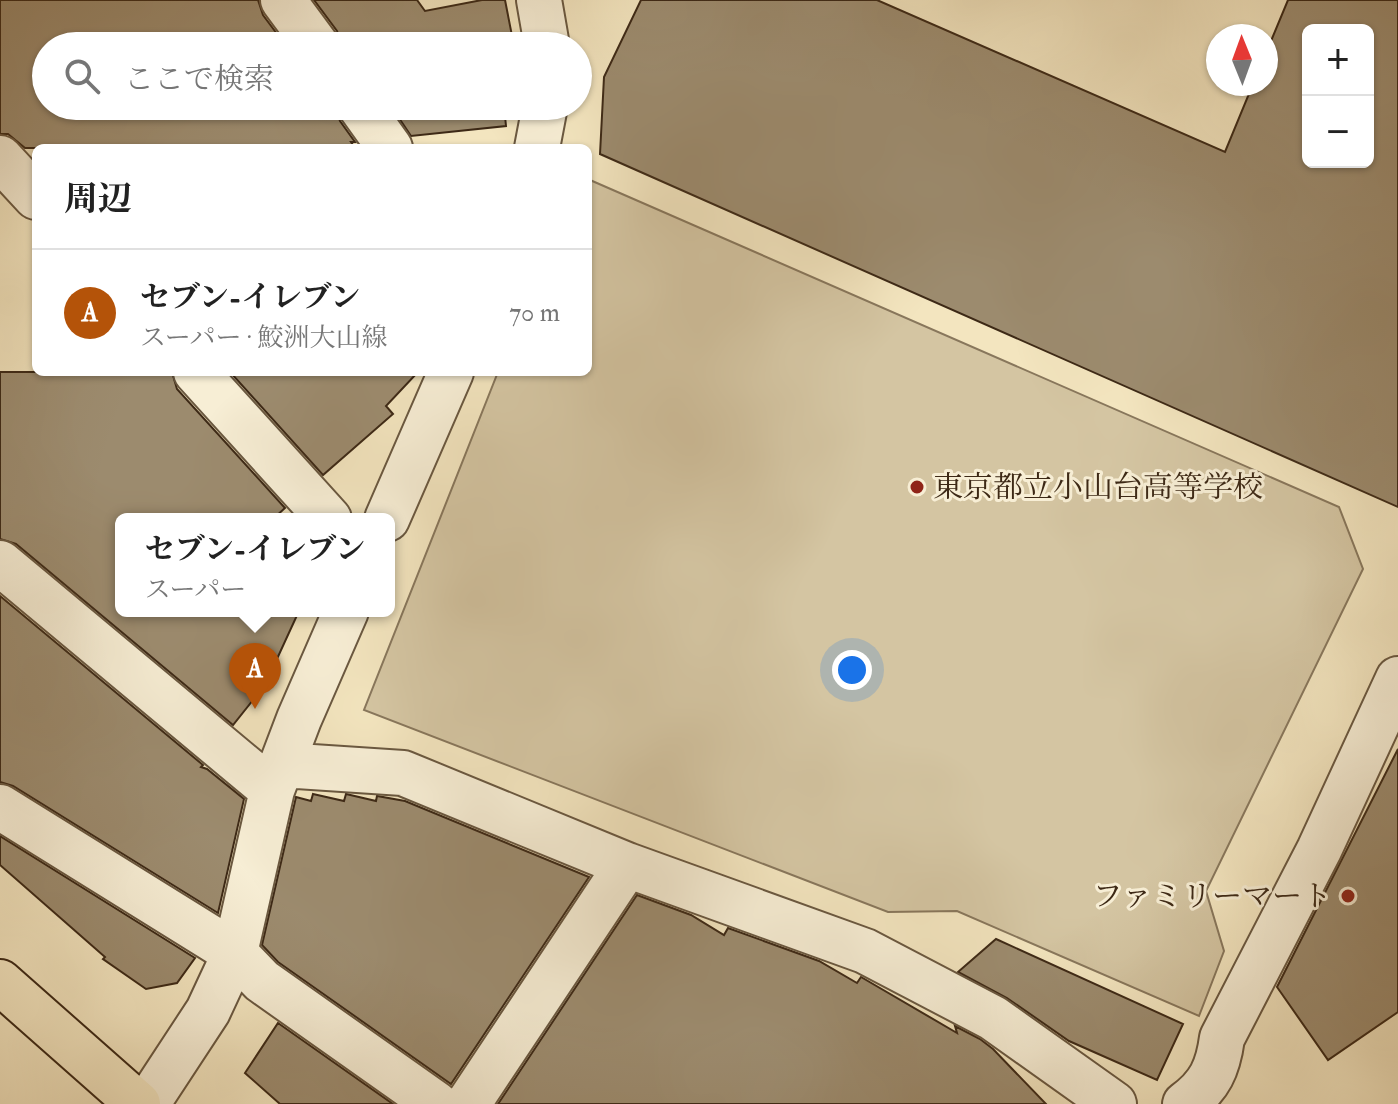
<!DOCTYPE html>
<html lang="ja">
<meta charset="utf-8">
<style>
body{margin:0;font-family:"IM FELL Double Pica","Noto Serif JP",serif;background:#f6f6f6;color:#222}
.controls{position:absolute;right:24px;top:24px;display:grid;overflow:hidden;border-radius:12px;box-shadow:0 2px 6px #0004}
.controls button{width:72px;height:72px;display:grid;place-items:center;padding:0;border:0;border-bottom:2px solid #e0e0e0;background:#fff;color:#222;font:40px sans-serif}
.compass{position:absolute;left:1206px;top:24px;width:72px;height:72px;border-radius:50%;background:#fff;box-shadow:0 2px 6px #0004;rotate:359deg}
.you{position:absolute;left:852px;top:670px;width:28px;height:28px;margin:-20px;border:6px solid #fff;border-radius:50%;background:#1a73e8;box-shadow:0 0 0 12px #1a73e833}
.badge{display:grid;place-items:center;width:52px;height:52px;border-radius:50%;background:#b45309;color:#fff;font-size:26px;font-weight:700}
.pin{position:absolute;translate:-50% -66px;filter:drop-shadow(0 2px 4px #0008)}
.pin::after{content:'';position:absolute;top:42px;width:28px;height:24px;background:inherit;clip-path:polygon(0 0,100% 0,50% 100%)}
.popup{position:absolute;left:115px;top:513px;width:280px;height:104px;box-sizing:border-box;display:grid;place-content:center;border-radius:12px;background:#fff;filter:drop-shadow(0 2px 6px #0005);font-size:26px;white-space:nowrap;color:#767676}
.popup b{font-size:30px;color:#222}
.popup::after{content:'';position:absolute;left:50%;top:100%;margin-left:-16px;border:16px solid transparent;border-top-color:#fff}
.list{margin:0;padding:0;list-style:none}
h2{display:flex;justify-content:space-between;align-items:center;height:104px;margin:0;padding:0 32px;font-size:34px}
h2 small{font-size:26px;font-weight:400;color:#767676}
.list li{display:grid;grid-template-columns:52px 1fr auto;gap:24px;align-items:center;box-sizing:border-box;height:128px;padding:0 32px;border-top:2px solid #e0e0e0}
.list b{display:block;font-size:30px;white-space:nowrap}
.list p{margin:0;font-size:26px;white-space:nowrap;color:#767676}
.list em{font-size:26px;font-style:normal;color:#767676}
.icon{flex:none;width:44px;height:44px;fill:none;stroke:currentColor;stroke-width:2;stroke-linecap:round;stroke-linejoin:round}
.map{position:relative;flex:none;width:1398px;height:1104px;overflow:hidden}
.search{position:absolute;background:#fff;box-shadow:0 2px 6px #0004;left:32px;top:32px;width:560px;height:88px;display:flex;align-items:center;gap:20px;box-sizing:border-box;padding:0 28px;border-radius:44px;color:#767676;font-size:30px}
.panel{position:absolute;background:#fff;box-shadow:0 2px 6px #0004;left:32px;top:144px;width:560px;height:232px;border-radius:12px}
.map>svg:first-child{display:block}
</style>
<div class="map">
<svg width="1398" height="1104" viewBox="0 0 1398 1104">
<rect width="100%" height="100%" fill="#f3e5bf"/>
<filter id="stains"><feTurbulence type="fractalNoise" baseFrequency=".0025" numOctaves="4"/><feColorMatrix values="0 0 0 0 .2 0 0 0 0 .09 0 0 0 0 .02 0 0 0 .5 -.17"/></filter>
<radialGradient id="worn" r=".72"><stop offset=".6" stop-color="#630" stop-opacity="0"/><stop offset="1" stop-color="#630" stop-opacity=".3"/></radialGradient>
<path fill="#d4c5a2" stroke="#88775c" stroke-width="2" d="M590,180L1339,507L1363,569L1206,891L1224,951L1199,1016L957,911L888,912L364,710L498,372H588Z"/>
<path fill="#9c8b6e" stroke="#3d2916" stroke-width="2" fill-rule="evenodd" d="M0,0H258L263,15L286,46H46V106H335L340,121L355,142H351L355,148H25L8,134H0Z
M314,0H417L425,11L482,0H505L514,46H342L337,31Z
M641,0H877L1225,152L1253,84H1266V53L1288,0H1398V507L600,154L604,77ZM1308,30H1368V162H1308Z
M391,106H504L506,126L411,136Z
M0,372H172L177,389L285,508L273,519H121V611H299L265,685L233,725L16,544L0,539Z
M230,372H418L386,406L393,414L323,475Z
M0,596L203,765L201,767L207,769L244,799L218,913L13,786L0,782Z
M1398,749V1012L1328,1060L1277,987Z
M313,794L344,801L346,794L376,801L377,796L405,801L589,877L451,1084L278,962L262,945L296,797L311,801Z
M0,836L195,958L177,983L146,989L103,959L105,957L0,865Z
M637,895L691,915L724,935L728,928L819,961L857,983L861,977L957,1033L955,1026L980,1039L993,1049L1046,1104H498Z
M996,939L1183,1024L1157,1080L1069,1041L1007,998L958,972Z
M278,1023L393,1104H280L245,1073Z"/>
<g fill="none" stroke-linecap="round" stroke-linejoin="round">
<g stroke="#6a5840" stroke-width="48">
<path id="minor" d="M283,0L317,46
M539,0L547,46
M360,106L390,148
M537,148L545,106
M0,158L36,197
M196,372L329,519
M387,519L451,372
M0,563L272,790
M282,765L403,773L627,865L865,951L993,1018L1114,1104
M0,807L235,953L262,981L436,1104
M147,1104L208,1011L235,953L272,790L299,719L346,611
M468,1104L627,865
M1185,1104C1210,1086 1218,1068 1222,1038L1319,850L1398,679"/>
</g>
<g stroke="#3d2916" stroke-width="48">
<path id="major" d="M0,982L138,1104"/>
</g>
<use href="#minor" stroke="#f7eed5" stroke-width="44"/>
<use href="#major" stroke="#f3e5bf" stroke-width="44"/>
</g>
<g fill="#8f2418" stroke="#f7eed5" stroke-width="3">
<circle cx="917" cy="487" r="8"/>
<circle cx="1348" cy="896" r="8"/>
</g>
<g text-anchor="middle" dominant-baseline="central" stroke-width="6" stroke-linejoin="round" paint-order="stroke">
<g font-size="30" fill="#3d2916" stroke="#f7eed5" text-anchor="start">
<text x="933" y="487">東京都立小山台高等学校</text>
<text x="1332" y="896" text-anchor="end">ファミリーマート</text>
</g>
</g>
<rect width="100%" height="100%" filter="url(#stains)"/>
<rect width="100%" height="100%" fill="url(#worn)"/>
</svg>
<div class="controls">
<button>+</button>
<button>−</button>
</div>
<svg class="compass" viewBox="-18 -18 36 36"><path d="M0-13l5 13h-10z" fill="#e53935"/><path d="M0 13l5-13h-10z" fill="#767676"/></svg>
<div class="you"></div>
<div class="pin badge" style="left:255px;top:709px">A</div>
<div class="popup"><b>セブン-イレブン</b>スーパー</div>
<div class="search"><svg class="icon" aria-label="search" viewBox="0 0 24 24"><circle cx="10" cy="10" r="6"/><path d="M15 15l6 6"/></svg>ここで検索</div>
<section class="panel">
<h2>周辺<small></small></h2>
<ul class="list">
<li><span class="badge">A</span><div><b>セブン-イレブン</b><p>スーパー · 鮫洲大山線</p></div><em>70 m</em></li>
</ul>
</section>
</div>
